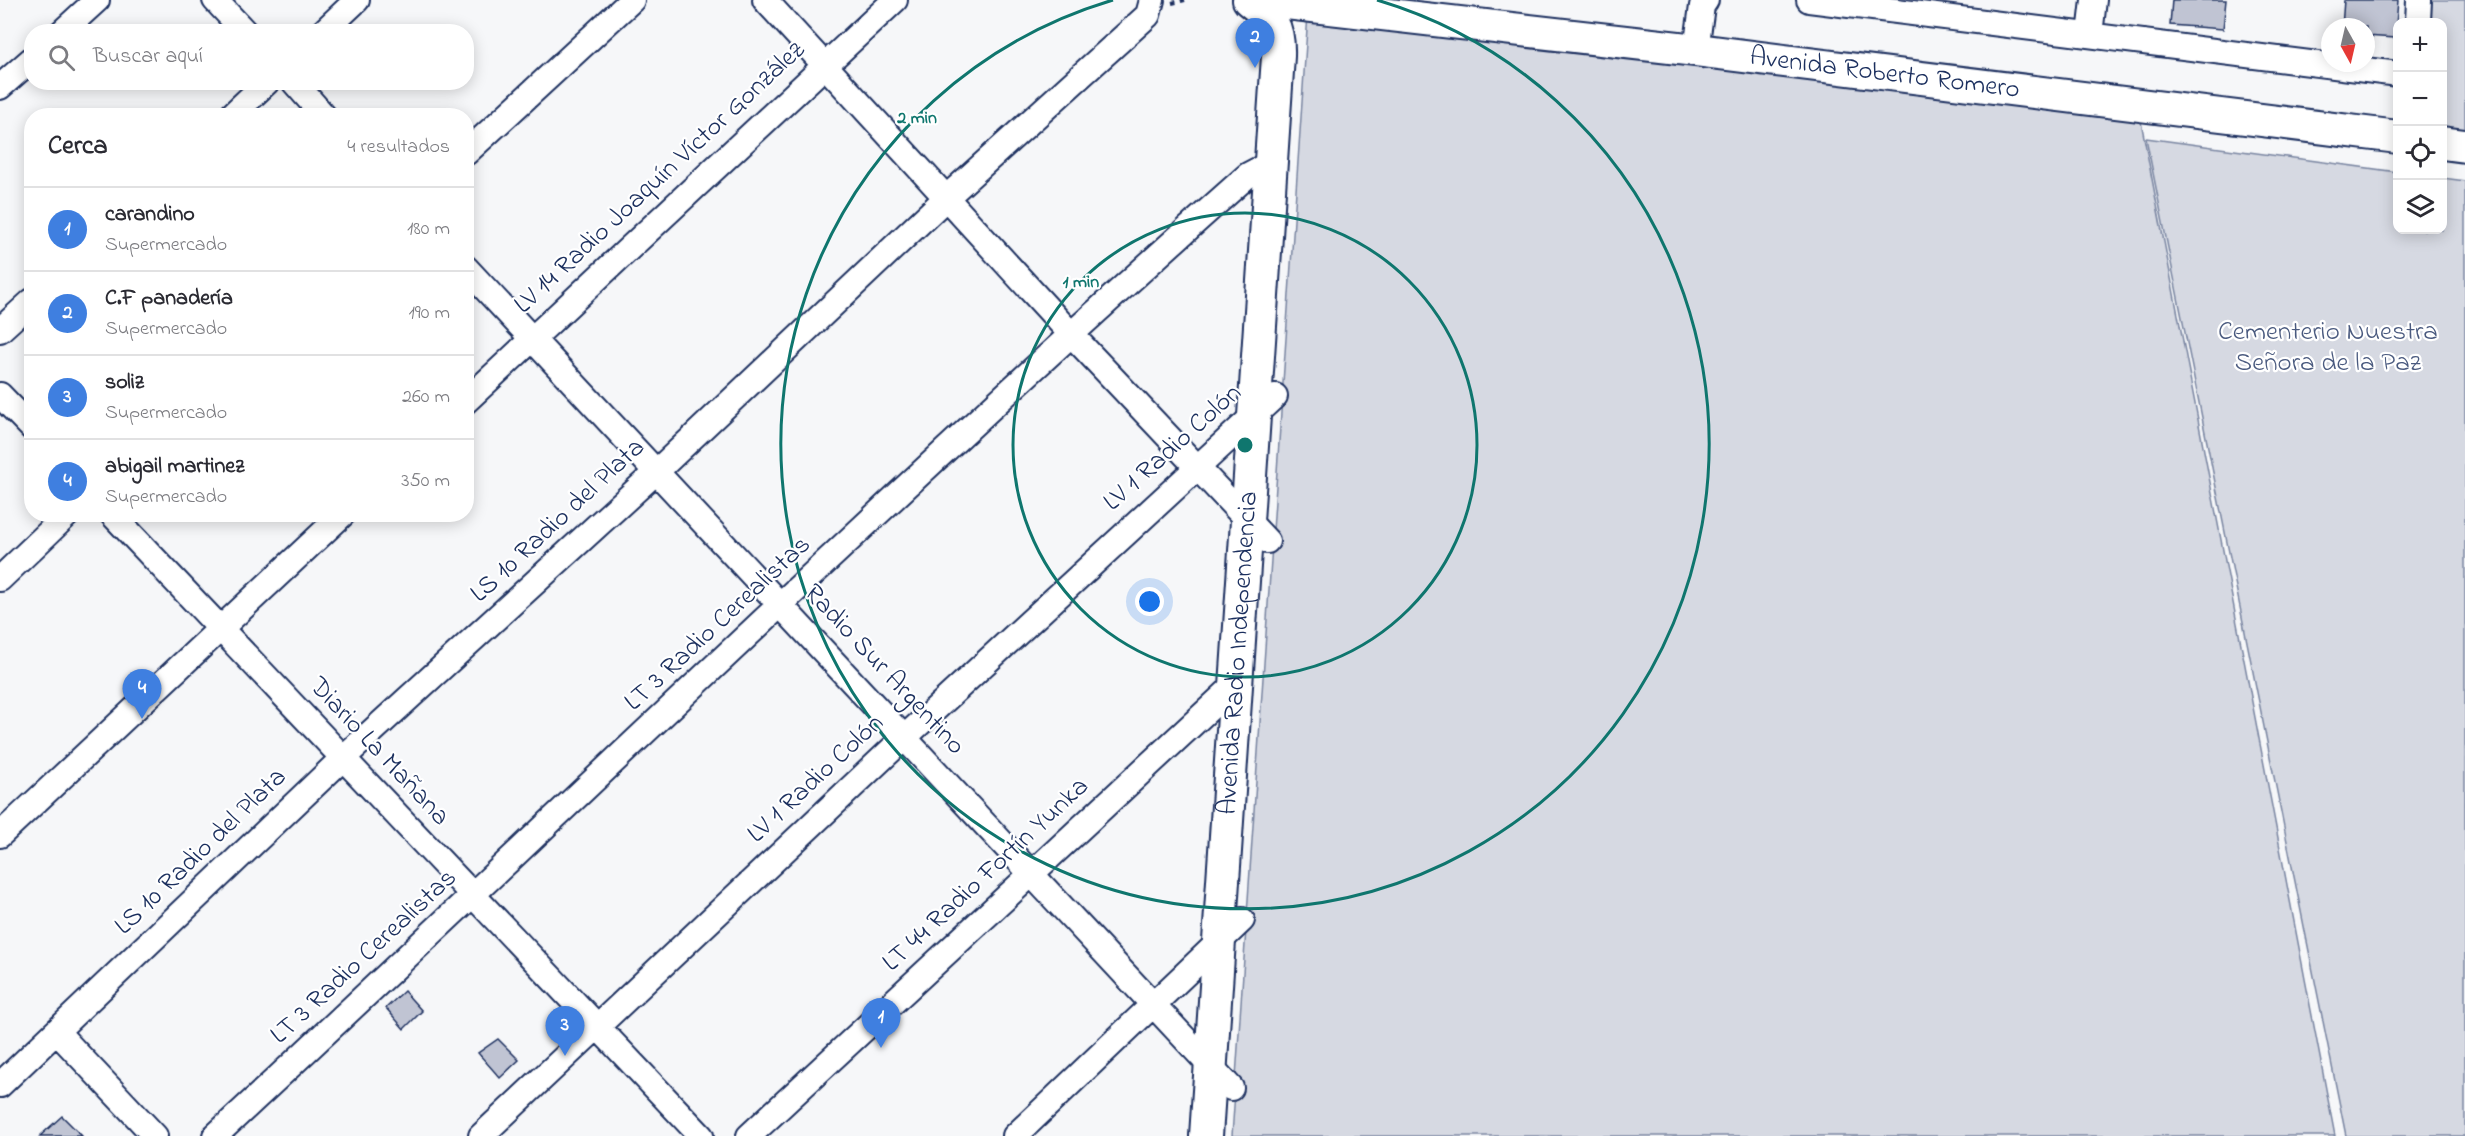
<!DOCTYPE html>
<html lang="es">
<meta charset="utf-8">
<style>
body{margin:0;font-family:"Indie Flower",sans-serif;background:#f2f2f3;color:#2b2b33}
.controls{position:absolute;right:18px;top:18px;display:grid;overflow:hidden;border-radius:12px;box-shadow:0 3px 15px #0003}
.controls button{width:54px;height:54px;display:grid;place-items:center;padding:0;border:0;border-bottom:2px solid #e1e1e2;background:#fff;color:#2b2b33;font:30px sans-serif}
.compass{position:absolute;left:2321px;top:18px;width:54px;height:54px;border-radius:50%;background:#fff;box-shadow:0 3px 15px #0003;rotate:172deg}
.you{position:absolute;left:1150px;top:602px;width:21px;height:21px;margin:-15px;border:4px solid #fff;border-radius:50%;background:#1a73e8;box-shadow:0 0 0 9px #1a73e833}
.badge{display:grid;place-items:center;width:39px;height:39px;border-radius:50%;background:#ea580c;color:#fff;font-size:20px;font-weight:700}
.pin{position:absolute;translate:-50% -50px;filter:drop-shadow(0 2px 3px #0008)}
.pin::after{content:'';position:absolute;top:32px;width:21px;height:18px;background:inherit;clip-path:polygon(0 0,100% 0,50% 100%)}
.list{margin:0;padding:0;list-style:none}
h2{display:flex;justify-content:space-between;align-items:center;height:78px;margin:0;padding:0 24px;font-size:26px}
h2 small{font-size:20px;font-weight:400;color:#7c7c81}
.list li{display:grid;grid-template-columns:39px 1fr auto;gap:18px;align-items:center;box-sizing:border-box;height:84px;padding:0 24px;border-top:2px solid #e1e1e2}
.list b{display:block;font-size:22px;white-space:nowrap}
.list p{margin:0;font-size:20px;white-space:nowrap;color:#7c7c81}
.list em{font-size:20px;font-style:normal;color:#7c7c81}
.icon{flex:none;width:33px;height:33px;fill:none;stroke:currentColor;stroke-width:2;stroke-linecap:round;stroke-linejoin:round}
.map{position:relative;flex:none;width:2465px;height:1136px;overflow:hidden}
.search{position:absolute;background:#fff;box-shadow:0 3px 15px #0003;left:24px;top:24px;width:450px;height:66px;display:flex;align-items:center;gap:15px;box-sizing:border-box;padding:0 21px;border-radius:24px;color:#7c7c81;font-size:22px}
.panel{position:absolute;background:#fff;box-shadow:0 3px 15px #0003;left:24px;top:108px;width:450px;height:414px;border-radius:24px}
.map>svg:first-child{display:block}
</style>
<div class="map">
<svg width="2465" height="1136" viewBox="0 0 2465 1136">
<rect width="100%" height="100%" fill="#f6f7f9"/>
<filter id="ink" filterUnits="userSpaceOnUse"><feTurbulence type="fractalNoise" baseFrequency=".0167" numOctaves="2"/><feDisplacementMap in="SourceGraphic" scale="12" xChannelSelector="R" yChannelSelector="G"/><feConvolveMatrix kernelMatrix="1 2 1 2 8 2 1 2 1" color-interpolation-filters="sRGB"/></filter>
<g filter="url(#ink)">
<path fill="#d6d9e2" stroke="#7884a0" stroke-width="1.5" d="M2423,0H2465V142L2443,139L2442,22H2421Z
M1308,14L2139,111L2335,1136H1232Z
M2146,138L2397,172L2398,230H2442L2443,178L2465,181V1136H2346Z"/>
<path fill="#c0c4d3" stroke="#1b2f5e" stroke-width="1.5" d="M2172,0H2226L2223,29L2170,25Z
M2344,0H2398L2395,38L2366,36V27H2342Z
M404,991L422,1011L404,1029L386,1008Z
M498,1039L519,1060L500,1078L478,1053Z
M62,1116L82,1136H40Z"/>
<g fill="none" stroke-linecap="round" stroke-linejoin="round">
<g stroke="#1b2f5e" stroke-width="28">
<path id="minor" d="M215,0L245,32
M765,0L1070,333L1267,541
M1809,0L2398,74
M2418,22L2419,0
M62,32L97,0
M323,32L357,0
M2090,35L2094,0
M1696,50L1702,6L1706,0
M294,82L324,116
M0,87L32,59
M231,116L267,82
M466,153L632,0
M466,268L1231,1088
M0,330L32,301
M0,395L32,428
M466,401L895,0
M112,514L701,1136
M0,579L68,514
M0,835L343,514
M57,1032L155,1136
M0,1085L343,758L657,471L947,197L1148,15L1152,0
M215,1136C560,816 897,487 1248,175L1269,164
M481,1136L905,737L1275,396
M749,1136L1237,683
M1015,1136L1242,920"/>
</g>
<g stroke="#1b2f5e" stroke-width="36">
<g id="major">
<path id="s1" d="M1259,0L1696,50L2398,137"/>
<path d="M2442,143L2465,146"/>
<path id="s2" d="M1206,1136L1278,56C1279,26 1272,18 1249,0"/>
</g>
</g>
<path stroke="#1b2f5e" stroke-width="4" stroke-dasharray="4.5 4.5" stroke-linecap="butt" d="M1172,3L1185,0"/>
<use href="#minor" stroke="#fff" stroke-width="24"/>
<use href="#major" stroke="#fff" stroke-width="32"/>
</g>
</g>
<g fill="none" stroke="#0f766e" stroke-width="3">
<circle cx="1245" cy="445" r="232"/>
<path d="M1377 0A464 464 0 1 1 1113 0"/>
</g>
<g text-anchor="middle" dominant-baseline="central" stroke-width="4.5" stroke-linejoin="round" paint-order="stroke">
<g font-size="27" fill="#1b2f5e" stroke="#fff">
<text stroke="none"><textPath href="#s1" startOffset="630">Avenida Roberto Romero</textPath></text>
<text transform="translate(660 178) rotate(-43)">LV 14 Radio Joaquín Víctor González</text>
<text transform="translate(1173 448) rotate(-42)">LV 1 Radio Colón</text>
<text transform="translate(558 521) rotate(-43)">LS 10 Radio del Plata</text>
<text transform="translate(718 624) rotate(-43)">LT 3 Radio Cerealistas</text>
<text stroke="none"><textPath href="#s2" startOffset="484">Avenida Radio Independencia</textPath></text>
<text transform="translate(884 670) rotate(47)">Radio Sur Argentino</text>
<text transform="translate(379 752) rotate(47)">Diario La Mañana</text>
<text transform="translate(816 779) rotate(-43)">LV 1 Radio Colón</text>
<text transform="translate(201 852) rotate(-44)">LS 10 Radio del Plata</text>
<text transform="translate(986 875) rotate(-43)">LT 44 Radio Fortín Yunka</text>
<text transform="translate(364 957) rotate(-43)">LT 3 Radio Cerealistas</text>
</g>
<g font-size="27" fill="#4a5a7f" stroke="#fff">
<text x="2328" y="332">Cementerio Nuestra<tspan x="2328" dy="31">Señora de la Paz</tspan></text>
</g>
</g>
<circle cx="1245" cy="445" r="9" fill="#0f766e" stroke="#fff" stroke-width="3"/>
<g font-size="18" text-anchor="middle" font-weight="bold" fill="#0f766e" stroke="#fff" stroke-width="4.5" stroke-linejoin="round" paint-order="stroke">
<text x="917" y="123">2 min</text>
<text x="1081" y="287">1 min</text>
</g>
</svg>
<div class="controls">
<button>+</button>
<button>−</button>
<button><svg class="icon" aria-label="locate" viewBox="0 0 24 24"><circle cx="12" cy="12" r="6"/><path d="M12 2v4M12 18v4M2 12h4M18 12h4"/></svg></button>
<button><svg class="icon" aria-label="layers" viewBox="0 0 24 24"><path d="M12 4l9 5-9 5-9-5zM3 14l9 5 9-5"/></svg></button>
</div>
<svg class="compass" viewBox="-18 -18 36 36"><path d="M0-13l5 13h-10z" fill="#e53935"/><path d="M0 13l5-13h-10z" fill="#7c7c81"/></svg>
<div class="you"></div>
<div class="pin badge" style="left:881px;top:1048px;background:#3f7fe0">1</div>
<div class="pin badge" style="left:1255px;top:68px;background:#3f7fe0">2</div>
<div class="pin badge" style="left:565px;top:1056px;background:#3f7fe0">3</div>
<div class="pin badge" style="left:142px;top:719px;background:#3f7fe0">4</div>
<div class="search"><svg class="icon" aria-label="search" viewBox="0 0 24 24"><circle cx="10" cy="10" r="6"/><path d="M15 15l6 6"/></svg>Buscar aquí</div>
<section class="panel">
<h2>Cerca<small>4 resultados</small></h2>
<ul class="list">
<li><span class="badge" style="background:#3f7fe0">1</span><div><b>carandino</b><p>Supermercado</p></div><em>180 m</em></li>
<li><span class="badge" style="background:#3f7fe0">2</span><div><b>C.F panadería</b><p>Supermercado</p></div><em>190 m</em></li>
<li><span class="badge" style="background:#3f7fe0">3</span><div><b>soliz</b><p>Supermercado</p></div><em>260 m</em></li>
<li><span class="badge" style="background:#3f7fe0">4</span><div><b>abigail martinez</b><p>Supermercado</p></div><em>350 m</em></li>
</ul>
</section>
</div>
